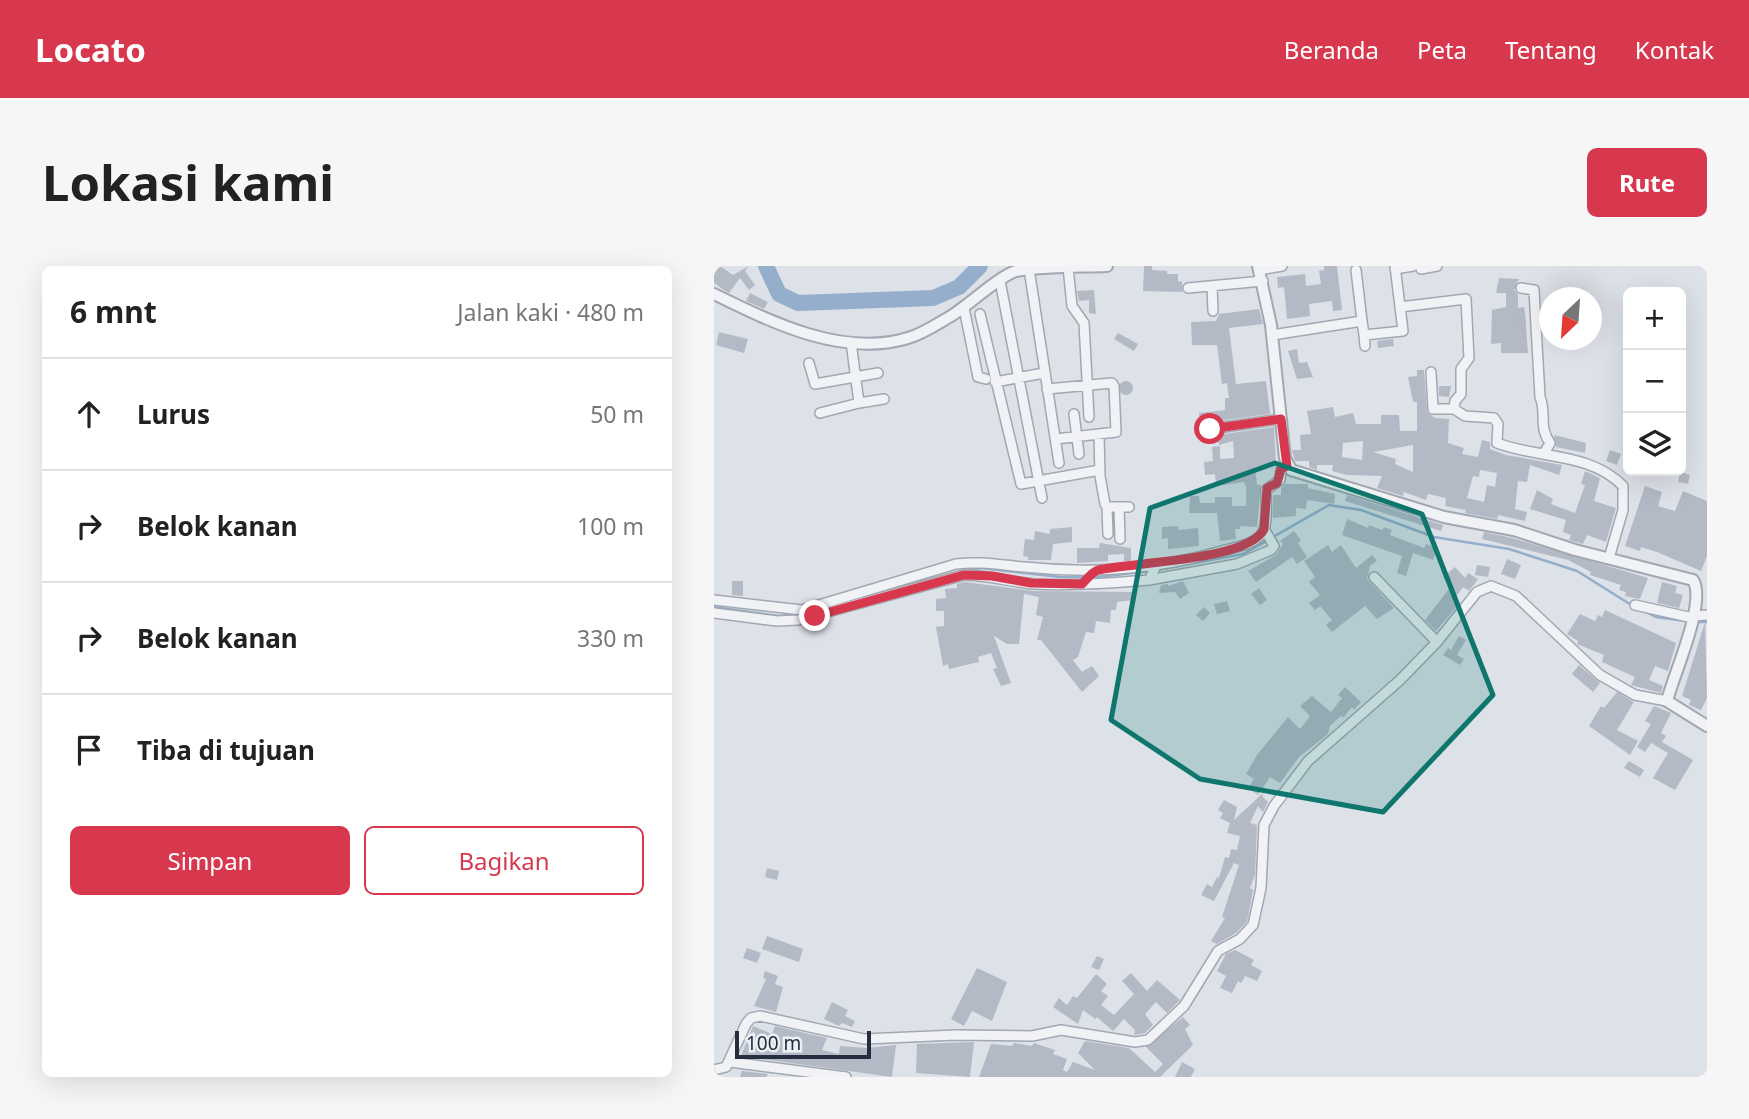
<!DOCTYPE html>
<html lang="id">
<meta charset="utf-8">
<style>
body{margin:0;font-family:"Noto Sans",sans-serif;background:#f6f6f6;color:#222}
.controls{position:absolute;right:21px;top:21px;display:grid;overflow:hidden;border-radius:10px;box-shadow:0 7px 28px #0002}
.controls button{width:63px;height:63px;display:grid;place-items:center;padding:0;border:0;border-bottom:2px solid #e0e0e0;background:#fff;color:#222;font:35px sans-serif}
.compass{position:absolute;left:825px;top:21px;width:63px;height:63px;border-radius:50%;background:#fff;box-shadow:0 7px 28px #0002;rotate:205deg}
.scale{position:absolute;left:21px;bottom:18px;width:136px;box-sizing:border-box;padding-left:7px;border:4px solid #252e3f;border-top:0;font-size:19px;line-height:24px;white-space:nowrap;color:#252e3f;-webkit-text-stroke:5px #ecf0f5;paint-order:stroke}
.stop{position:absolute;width:21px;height:21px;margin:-16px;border:5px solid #d7384e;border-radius:50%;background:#fff}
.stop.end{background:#d7384e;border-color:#fff;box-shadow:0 2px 7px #0008}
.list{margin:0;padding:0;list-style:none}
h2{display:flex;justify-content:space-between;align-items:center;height:91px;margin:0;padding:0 28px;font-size:30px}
h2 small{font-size:23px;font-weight:400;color:#767676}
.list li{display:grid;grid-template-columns:46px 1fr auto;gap:21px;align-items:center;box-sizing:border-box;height:112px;padding:0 28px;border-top:2px solid #e0e0e0}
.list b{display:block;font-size:26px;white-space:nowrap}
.list em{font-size:23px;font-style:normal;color:#767676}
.actions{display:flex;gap:14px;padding:21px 28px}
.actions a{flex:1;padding:16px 0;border:2px solid #d7384e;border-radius:10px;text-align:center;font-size:24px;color:#d7384e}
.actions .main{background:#d7384e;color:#fff}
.icon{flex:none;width:38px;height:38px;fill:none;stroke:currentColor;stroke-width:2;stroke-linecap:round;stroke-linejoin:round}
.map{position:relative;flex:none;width:993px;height:811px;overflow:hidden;border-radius:10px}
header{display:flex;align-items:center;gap:42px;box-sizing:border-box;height:98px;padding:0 35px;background:#d7384e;color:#fff}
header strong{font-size:33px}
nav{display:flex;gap:38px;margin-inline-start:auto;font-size:24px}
.intro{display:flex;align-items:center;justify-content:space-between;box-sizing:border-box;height:168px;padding:0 42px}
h1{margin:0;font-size:49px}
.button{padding:18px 32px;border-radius:10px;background:#d7384e;color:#fff;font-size:24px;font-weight:700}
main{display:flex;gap:42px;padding:0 42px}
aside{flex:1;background:#fff;border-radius:10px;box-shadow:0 7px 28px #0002}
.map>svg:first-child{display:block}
</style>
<header>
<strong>Locato</strong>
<nav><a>Beranda</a><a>Peta</a><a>Tentang</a><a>Kontak</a></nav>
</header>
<div class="intro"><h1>Lokasi kami</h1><a class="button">Rute</a></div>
<main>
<aside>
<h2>6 mnt<small>Jalan kaki · 480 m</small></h2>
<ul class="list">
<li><svg class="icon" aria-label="ahead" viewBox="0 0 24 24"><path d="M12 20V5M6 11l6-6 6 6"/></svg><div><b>Lurus</b></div><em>50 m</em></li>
<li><svg class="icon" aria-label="right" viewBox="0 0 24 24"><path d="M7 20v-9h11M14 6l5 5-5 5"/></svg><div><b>Belok kanan</b></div><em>100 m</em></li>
<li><svg class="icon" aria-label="right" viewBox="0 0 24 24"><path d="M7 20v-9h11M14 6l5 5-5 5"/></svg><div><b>Belok kanan</b></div><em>330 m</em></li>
<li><svg class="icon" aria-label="arrive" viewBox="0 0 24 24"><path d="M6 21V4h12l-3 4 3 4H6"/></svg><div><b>Tiba di tujuan</b></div></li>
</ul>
<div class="actions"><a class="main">Simpan</a><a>Bagikan</a></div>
</aside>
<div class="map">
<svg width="993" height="811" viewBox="0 0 993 811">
<rect width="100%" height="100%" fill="#dde1e8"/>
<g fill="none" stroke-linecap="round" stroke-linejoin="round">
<path stroke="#95aecb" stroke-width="2.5" d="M559,271L615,239L647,244L720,271L795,283L863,305L919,340
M442,304L529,288L553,275
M136,334L267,302L346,311H385L435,305
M0,341L65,350L89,348
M928,344L942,351L972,355
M982,356H993"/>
<path stroke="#95aecb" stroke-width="16" d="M52,0L65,28L84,37L219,32L245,21L266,0"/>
</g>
<path fill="#b4bac5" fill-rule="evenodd" d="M6,0L19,9L35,0L31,5L41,19L35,24L26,12L15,27L10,24L0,17V8Z
M430,0H438V4L453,5V8H464V16L468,15V26L429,25Z
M610,0H623L628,44L619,45L618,35L595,38L596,50L573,53L570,21L564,22L563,11L591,8L592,20L607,18L605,5L610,4Z
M785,12L805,13L800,24L804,28V42L810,41L811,47L814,87H787V77L777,78L778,44L792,41V27H782Z
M380,24L382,48L375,47V34L365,35L363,25Z
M36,27L54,36L50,43L32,35Z
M545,43L549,58L515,62L522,118L552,115L556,148L495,156L487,164L485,147L511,144V132H515L513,117L508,118L503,79H478L477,56L502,55L505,48Z
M5,66L34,73L30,87L2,79Z
M404,67L424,78L420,85L400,73Z
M679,73L680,80L664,82L663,75Z
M583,83L585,97L593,96L599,111L583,113L574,85Z
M703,104H710L713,146L721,152L735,153L734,177L750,182L748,188L764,191L768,174L776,176V183L792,189L848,199L845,209L816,199L813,216L804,215L801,243L813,246L811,255L784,249L783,253L751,247L752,244L731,240L732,232L714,228L712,234L690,226L689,230L663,222L668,210L633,209L618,205L619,199H603V204L595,201V195H581L578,184H587L586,169L597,168L593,145L619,141L621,151L639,147L642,158H667V149H685L686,165H703V136H699L694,111L703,110ZM649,175L648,194L628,191L629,177ZM699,179V206L681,198L682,193L659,186ZM766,204L783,207L781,221L773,219L770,236L753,232L759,210L765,211Z
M405 122a7 7 0 1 1 14 0a7 7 0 1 1-14 0Z
M725,120H737L735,131L725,130Z
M560,161L562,198L541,201L543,219H547L543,261L526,260V263H521L522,273L506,275L503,247H475L476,230H485L486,237H501V231H518V240H532V221L530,216L502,220L501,208L491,209L490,196L499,195L498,181L506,180V193L520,192L519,175L505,179L503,169Z
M840,169L872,177L871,187L842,181Z
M896,184L907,188L903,199L892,195Z
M871,205L886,212L880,235L902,242L892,276L873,269L869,278L855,274L857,269L849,266L852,254L816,243L823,224L839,233L837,238L861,247L871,219L867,218Z
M966,206L976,209L974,218L964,216Z
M571,218H594V222L621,228L620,238L593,234L592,243L582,242V250L559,252V229H567V222Z
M931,220L948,226L944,240L961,245L969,225L993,235V290L987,305L943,286L927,281L926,285L911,280Z
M633,229L729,259L727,265L631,235Z
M633,253L654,262L655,259L668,264L670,261L678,264L676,269L710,282L712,278L723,282L719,294L699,287L692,310L683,307L688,290L628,269Z
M464,260V264L484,262L485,280L454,283V272L448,273V261Z
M358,261V276L339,278L337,294H314V291L309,290L311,273L320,274L321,265L336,268V263Z
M580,265L587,274L584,277L593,291L583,298L578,291L542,316L534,305L562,289L569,278L566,275Z
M770,266L798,272L934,312L926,333L911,330L912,326L905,324L907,319L876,309L877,306L854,294L768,273Z
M386,277L417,282V295H410V288L394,289V295L363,297V282H385Z
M614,279L618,286L627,279L642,302L658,289L663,295L656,300L653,313L680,342L663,353L651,340L618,366L612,359L618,354L606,340L601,344L595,337L606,329L595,316L601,311L590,295Z
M793,293L807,299L801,313L787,308Z
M763,299L776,301L774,311L761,309Z
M741,301L751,312L754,307L764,313L755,325L749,321L739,335L744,339L722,365L711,354L737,320L729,311Z
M18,315H29V330L18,329Z
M469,315L475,327L466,333L461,326L445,327L447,319L454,318V320Z
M251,316L319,325L419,326V334L403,336L402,344H397L396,357L382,355L380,367L372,366L364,391L359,394L368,406L378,400L385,410L368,426L327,374H323L329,351L322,349L325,331L310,328L305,378H293L280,370L297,417L287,420L279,403L283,402L277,387L264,391L265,396L235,403L234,398L229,400L222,361L230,360V345H222V333L232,332L231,323L243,322V318Z
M948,316L963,320L961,327L969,329L965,342L943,337Z
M545,322L553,334L546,339L537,328Z
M513,335L516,345L503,348L500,338Z
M490,341L496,347L489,355L482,349Z
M891,344L962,377L954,405L941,400L935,414L949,420L947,427L917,419L921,411L888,396L890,389L863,378L864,375L853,368L866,348L881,355L884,349L888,351Z
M991,356L993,432L987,444L975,439L977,434L968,430Z
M745,370L752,374L743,389L750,393L746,399L729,389L734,382L737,384Z
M865,399L886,417L879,426L858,408Z
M631,421L647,436L640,444L638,441L629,452L627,450L616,460L614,468L585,491L566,517L556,511L544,529L534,522L540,513L532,508L543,489L574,451L586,463L596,450L586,440L598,430L617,446L628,432L624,429Z
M903,426L920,436L903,464L924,475L916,489L875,460L887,440L890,442Z
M940,440L957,447L947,467L952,470L948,476L979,494L961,524L939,512L954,487L937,477L931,486L923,481L937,458L931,455Z
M915,495L930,504L926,511L910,502Z
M550,526L548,530L554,536L549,546L544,540L536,557L543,559L541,609L536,622L539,624L533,656L522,667L503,678L497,675L511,652L508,651L525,599L520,597L500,635L487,629L493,618L498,621L503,611L505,612L511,591L515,592L517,583L523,584L526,570L513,567L516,557L506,552L509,547L504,544L510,534L523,541L520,554Z
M53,602L65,605L63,614L51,611Z
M53,670L89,683L85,696L48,683Z
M33,682L47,687L43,697L29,692Z
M521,684L540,694L537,699L548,705L543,715L531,710L527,717L524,715L518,727L506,722L512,710L503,705L512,688Z
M383,690L390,693L385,704L377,701Z
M263,702L293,716L278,755L258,745L250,760L237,753Z
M51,705L64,710L61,718L69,721L62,746L40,740L52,713L49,712Z
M417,707L433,725L443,714L466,734L453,747L442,736L431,748L439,759L431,767L420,769L421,764L410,753L399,765L383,751L381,753L369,744L364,758L339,741L345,732L353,739L359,730L363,732L382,708L393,718L387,725L394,730L387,739L400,749L420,728L408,715Z
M118,736L134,744L131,750L141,755L138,761L128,757L125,760L110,753Z
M469,751L476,759L471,763L479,779L446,811H265L277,778L298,780L300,777L318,780L320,777L341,784L339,788L353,793L349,804L353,806L359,796L381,804L364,787L371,775L415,782L441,806L449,798L432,781Z
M39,760L58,768L61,760L113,772L108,784L125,788L126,780L152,782L182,779L178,811L27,790Z
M260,776L256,811L202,807L203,778Z
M468,796L481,803L477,811H461Z
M28,805L54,808L52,811H26Z"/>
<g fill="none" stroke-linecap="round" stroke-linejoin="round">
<g stroke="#a2a8b2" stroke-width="12">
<path id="minor" d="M354,1L358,40L370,57L375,151
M315,3L345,197
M681,3L699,0
M707,3L723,0
M545,4L568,0
M642,4L648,55
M286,15L328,232
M498,20L499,45
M474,22L549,15
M807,22L820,24L826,131C833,148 824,160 836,177L831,186
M686,41L752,33L755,92L747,103V128L741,135L740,143
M250,42L264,111L272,113
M266,48L307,218L386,204
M558,69L648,55L650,69L689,65L681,0
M650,69L651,80
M95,97L101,118L164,107
M717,106L719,143H740L751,150L780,152L784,158L783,177C825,193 876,186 909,220V244L895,292
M281,116L330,107
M333,123L398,117L400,120L402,166L342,173
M145,137L170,133
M106,147L145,137L137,76
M360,148L365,188
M496,163L567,153
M385,169L386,210L391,238L393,241H415
M393,241L394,268
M405,241L406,273
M660,311L723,376
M435,314L523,298L557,284L560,280L550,263
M0,334L88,344L242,298C266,295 286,299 310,301C377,308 447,303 511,284C522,281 543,278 549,266C554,256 552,236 552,224L566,214L567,203L573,200
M921,339L979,352
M0,347L63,355L84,354L250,309C274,309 296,316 320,318C358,320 397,317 435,314L443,298
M979,350L993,349
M16,796L132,811
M0,804L12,801L32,758L37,752L46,750L150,773L242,769L318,770L347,764L421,776L434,774L470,740L504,685L526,673L539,659L547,622L550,559L560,540L594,495L686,414L723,376L763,326L777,320L802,330L886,409L921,429L953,435"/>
</g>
<g stroke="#a2a8b2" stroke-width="14">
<path id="tertiary" d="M544,0L557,59L571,192L577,204L730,251L800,264L861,284L979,314C993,336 959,410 953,435L993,460
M0,28C57,56 129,92 194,72C209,68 223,58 237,50C255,39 285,10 302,5C330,0 364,1 393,0"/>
</g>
<use href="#minor" stroke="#f0f2f6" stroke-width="9"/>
<use href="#tertiary" stroke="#f0f2f6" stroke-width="10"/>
</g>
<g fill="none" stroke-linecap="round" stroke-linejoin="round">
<path stroke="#d7384e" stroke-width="9" d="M101,350L250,309L278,310L317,317L368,318C373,313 378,306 384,304C417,296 535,295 550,263L553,222L563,217L567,203L573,200L567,153L496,163"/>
</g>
<path fill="#0f766e" fill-opacity="0.2" stroke="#0f766e" stroke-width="5" stroke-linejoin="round" d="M561,197L708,248L779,429L669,546L486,513L397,454L436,242Z"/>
</svg>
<div class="controls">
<button>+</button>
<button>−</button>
<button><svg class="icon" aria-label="layers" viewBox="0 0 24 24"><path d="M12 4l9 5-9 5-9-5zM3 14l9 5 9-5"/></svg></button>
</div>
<svg class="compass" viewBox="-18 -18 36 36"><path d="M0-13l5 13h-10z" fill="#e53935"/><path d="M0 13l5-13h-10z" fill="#767676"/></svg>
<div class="scale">100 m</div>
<div class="stop" style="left:496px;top:163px"></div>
<div class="stop end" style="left:101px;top:350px"></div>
</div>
</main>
